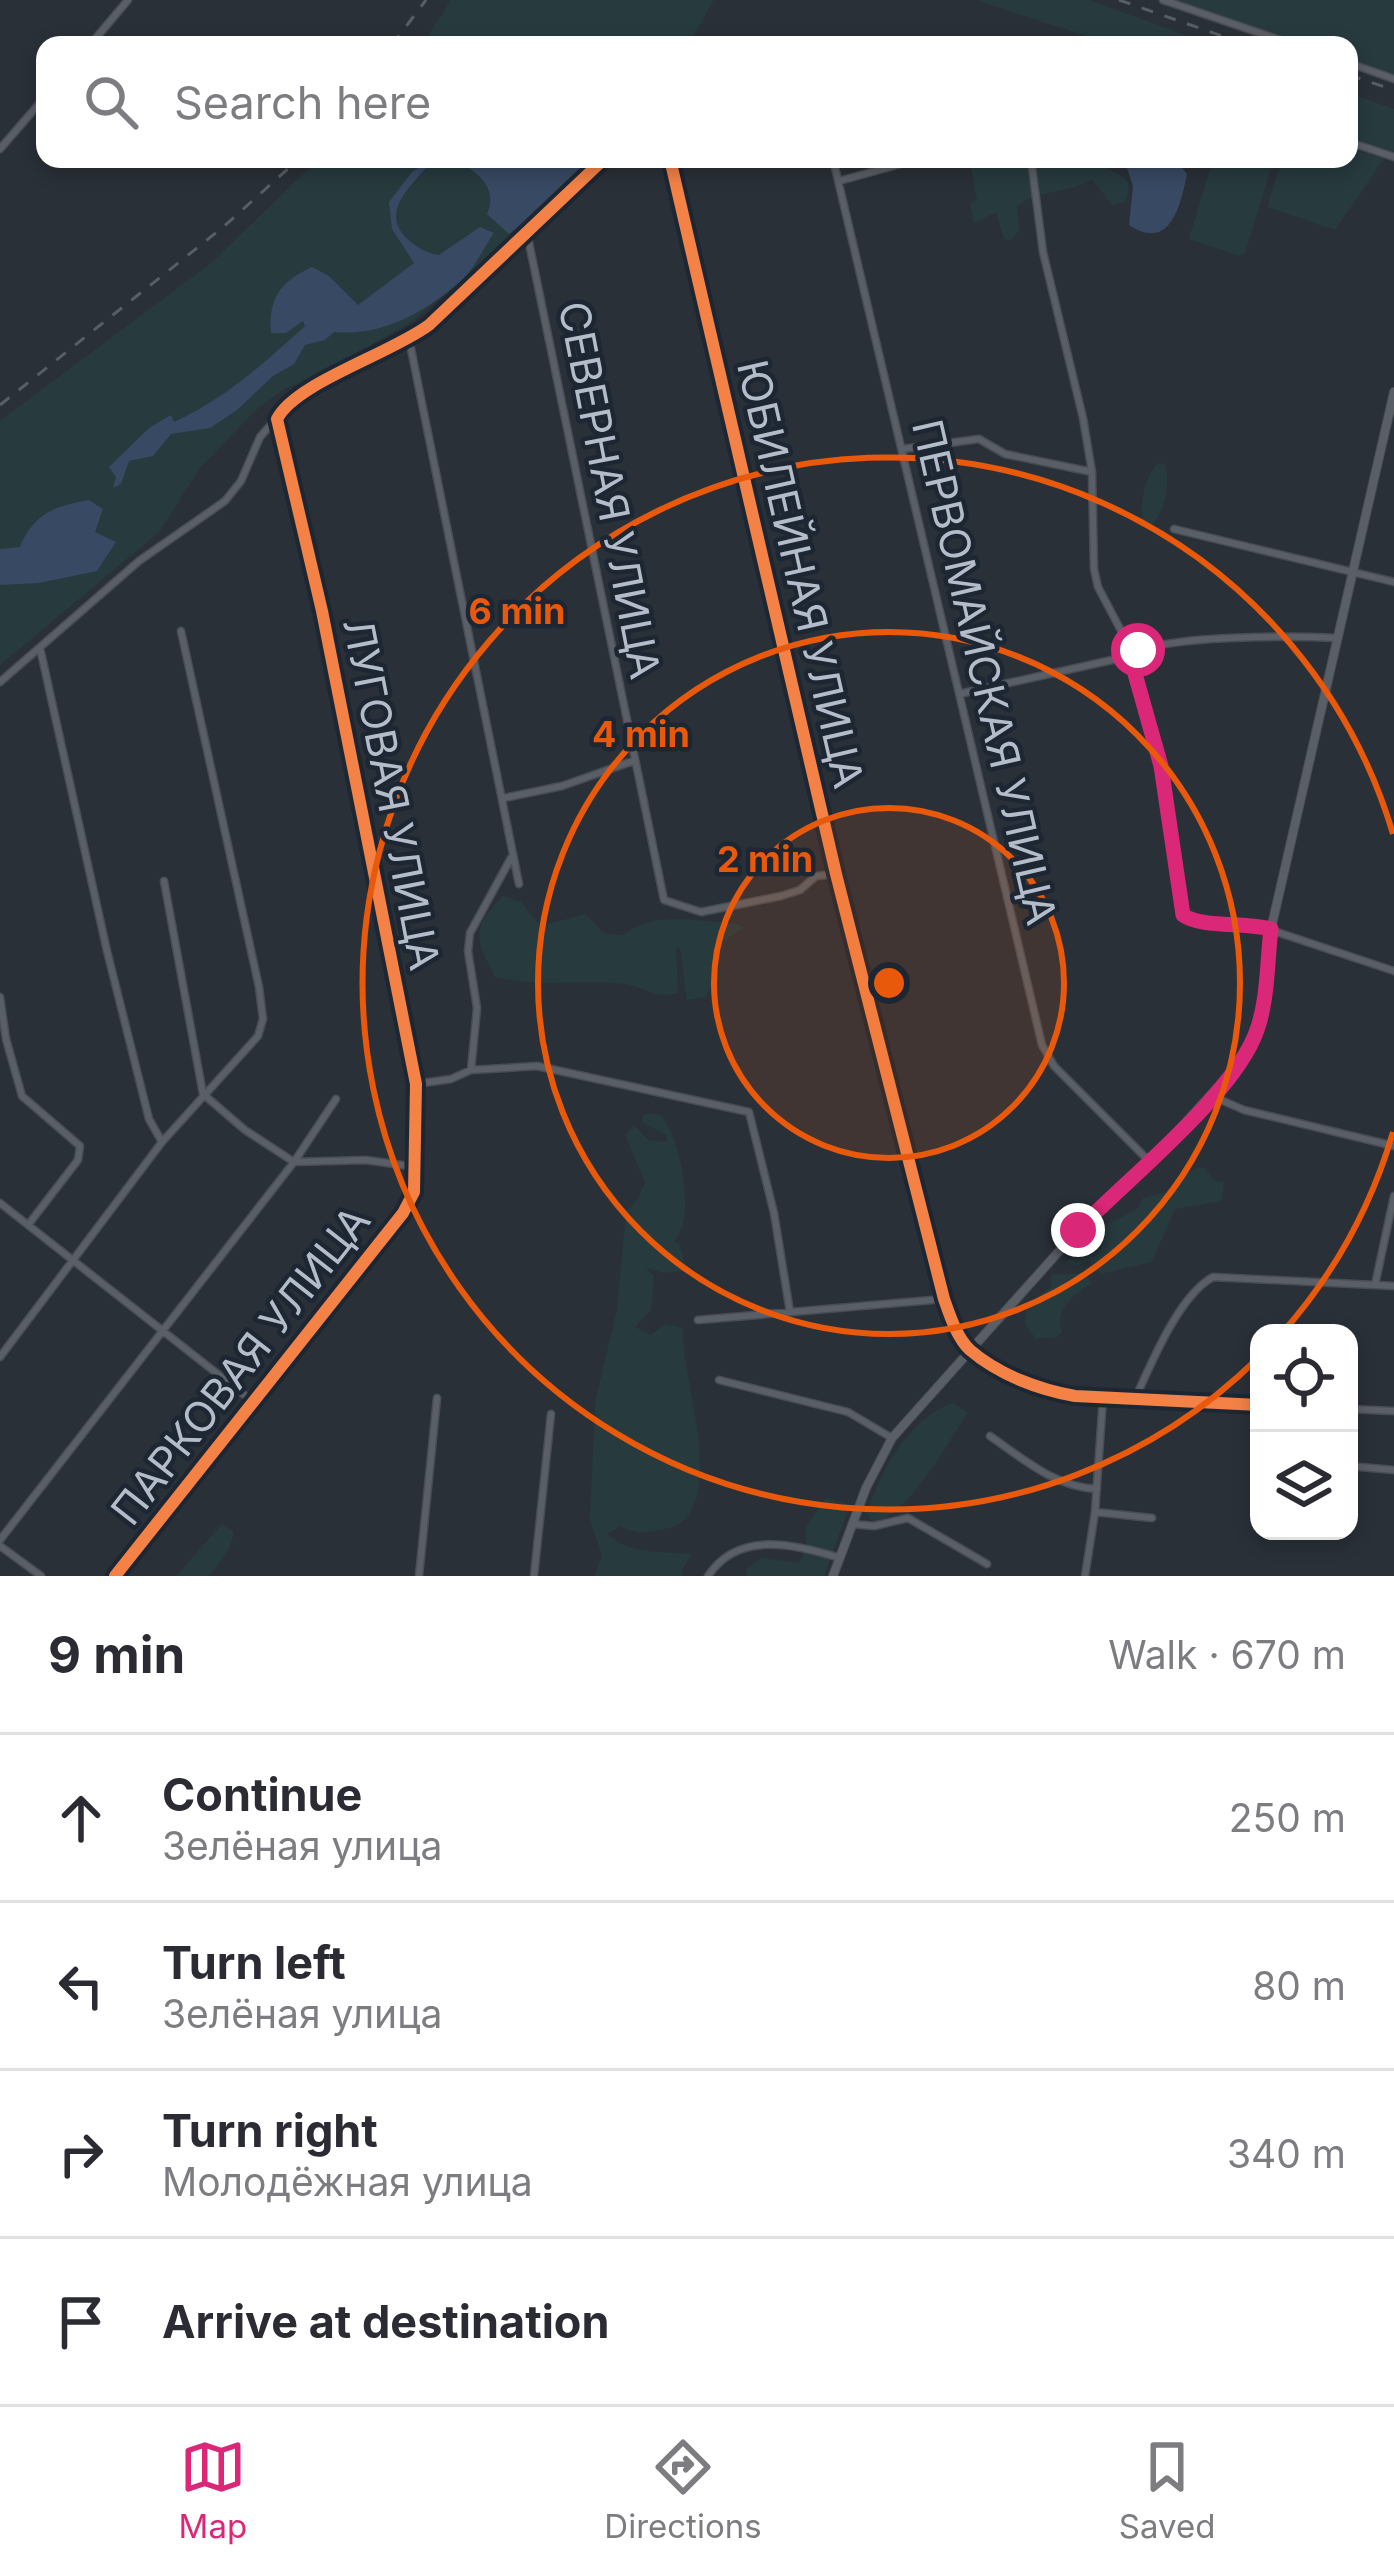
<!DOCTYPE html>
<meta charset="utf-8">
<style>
body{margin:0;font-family:Inter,sans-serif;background:#f7f7f7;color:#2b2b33}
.controls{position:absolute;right:36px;bottom:36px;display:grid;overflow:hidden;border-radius:24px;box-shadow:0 6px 18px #0003}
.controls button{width:108px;height:108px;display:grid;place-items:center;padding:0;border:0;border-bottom:3px solid #e1e1e2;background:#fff;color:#2b2b33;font:60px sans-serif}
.stop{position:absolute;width:36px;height:36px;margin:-27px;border:9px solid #db2777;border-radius:50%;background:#fff}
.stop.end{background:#db2777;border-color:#fff;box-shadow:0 3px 12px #0008}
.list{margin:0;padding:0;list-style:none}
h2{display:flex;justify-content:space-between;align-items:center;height:156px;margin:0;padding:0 48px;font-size:51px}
h2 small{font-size:39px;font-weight:400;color:#7c7c81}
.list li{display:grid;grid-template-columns:78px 1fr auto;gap:36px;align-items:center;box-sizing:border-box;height:168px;padding:0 48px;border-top:3px solid #e1e1e2}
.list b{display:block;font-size:45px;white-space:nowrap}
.list p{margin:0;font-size:39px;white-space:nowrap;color:#7c7c81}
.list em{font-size:39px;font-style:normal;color:#7c7c81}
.icon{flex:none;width:66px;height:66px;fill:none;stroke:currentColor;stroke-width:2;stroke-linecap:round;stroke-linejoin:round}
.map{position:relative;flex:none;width:1394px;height:1576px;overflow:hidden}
.search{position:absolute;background:#fff;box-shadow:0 6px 18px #0003;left:36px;right:36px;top:36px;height:132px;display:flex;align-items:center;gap:30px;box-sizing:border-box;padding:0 42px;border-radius:24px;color:#7c7c81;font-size:45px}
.sheet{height:828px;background:#fff}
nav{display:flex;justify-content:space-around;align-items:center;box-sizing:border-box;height:168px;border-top:3px solid #e1e1e2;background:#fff;font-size:33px;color:#7c7c81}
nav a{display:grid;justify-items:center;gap:6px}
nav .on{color:#db2777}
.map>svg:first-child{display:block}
</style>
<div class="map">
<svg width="1394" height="1576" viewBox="0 0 1394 1576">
<rect width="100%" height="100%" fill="#2a3038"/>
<path fill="#273a3e" d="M451,0H714L688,45H422Z
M976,0H1089L1213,45H1114Z
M1156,0H1394V82L1349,67V45H1286Z
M1349,93L1394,109V157L1349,142Z
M1349,148L1384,159L1335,230L1267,207L1282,159H1349Z
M319,159H603L413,321L313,378L284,389L256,410L201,467L159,532L0,665V421L210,264Z
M969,159H1096C1109,176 1141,173 1124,202L1112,205L1092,179C1069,195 1039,188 1017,206L1019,231L1011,240L1004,239L996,212L974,223L970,203L977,200Z
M1213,159H1274L1245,253L1240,256L1189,239Z
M1158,463L1165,464C1171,482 1165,512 1151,526L1144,524C1138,506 1145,476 1158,463Z
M503,896L521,902L541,926L585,914L605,934L624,935C653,909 701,922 738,924L744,928L718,944L715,981L705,997L687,1000L680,949L676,946L678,993C651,1000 647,986 623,984C577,979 544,988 495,977C475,939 470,928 503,896Z
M644,1114H659C679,1132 690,1198 683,1224C682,1230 677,1235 674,1241L680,1245L686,1271L664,1273L645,1268L654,1276L651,1310L635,1327L651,1335L665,1324L683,1328C679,1370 734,1516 665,1529C645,1533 638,1535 620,1526L608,1534C626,1554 666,1552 692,1554L682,1570L683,1576H594L602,1555L590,1519L595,1402L617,1310L626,1212L638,1199L645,1182L625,1135L634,1125L648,1140L667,1142L666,1135L642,1122Z
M1199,1168H1204L1215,1181L1224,1182L1222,1201L1175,1209L1152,1262L1100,1274L1088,1261L1076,1266L1066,1263L1091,1233L1137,1209L1143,1198L1166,1192L1181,1174Z
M1084,1273L1092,1283C1075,1295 1054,1308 1062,1332L1058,1337L1036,1339L1025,1324L1026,1307L1052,1286L1051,1275Z
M953,1403L968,1413C948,1441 907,1519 872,1522L867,1513C880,1472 909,1417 953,1403Z
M826,1498L850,1505L824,1576H746L747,1568L762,1558L799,1563L807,1547L805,1528Z
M222,1524L234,1532L229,1550L209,1576H176Z"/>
<path fill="#384963" d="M430,159H441C430,163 426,168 418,177C397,200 384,221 412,243C422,250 427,253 439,255L480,227L494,233C484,247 475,268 462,280C427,311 382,337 334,332L325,340L305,345L294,364L273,376L237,410L210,428L171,434L153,456L129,461L121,484L113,488L116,477L109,467L149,428L171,415L174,422C225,399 264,363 305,326L303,321L286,333H271C268,298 281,281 312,267L329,276L358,305L414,263L392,229L389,202L412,172Z
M453,159H589L557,198L509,234L487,214C499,186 476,171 453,159Z
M1124,159H1175L1187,174C1181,203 1171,253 1129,225L1133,186Z
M89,500L103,509L95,532L116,542L97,571L39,583L0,585V549L20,547C34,513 55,506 89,500Z"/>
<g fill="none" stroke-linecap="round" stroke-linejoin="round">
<g stroke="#484c53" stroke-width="9">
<path id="minor" d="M1163,0L1295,45
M90,45L128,0
M1349,63L1394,79
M1349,142L1394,157
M0,149L45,97
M670,159L836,874L944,1299C950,1316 957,1338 970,1350C999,1375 1040,1390 1075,1396L1259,1405
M833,159L1042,1045L1054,1066L1149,1161
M1031,159L1043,252L1083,418L1092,472L1094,569L1098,587L1126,640L1161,767L1182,915L1192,921L1253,924L1394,971
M839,181L919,159
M527,233L664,900L701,912L781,896L800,890L816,876L836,874
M409,339L519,884
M902,449L979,439L1005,454L1092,472
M1174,529L1394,582
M40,648L107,951L149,1119L162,1142
M0,682L139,561L225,501L241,481L260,437L275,420
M959,694L1130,656C1158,634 1298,636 1338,638
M504,798L562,786L633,761
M164,881L203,1094L245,1130L294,1162L366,1160L416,1167
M0,997L6,1039L22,1096L80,1146L78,1160L28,1225
M471,1070L477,1008L468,951L470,933L511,858
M416,1084L451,1079L471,1070L537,1066L749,1112L774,1213L790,1312
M1212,1096L1244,1110L1394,1146
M0,1203L252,1401
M1375,1285L1394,1196
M698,1320L944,1299
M0,1357L162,1142L258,1036L263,1019L259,987L181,631
M719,1380L848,1412L892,1438
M1135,1399C1151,1364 1179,1295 1213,1277L1394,1286
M1349,1409L1394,1411
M990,1436C1023,1459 1055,1487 1097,1489
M1349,1466L1394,1470
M1095,1512L1152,1518
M852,1524L874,1526L908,1518L987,1564
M0,1540L294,1162L336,1099
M0,1546L41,1576
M115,1576L403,1213L414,1192L416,1084L322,611L277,419C295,383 390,354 429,325L604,159
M419,1576L437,1398
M534,1576L551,1414
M708,1576C738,1530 795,1544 840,1558
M1085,1576L1095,1512L1103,1398"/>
</g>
<g stroke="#484c53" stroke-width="10">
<path id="tertiary" d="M833,1576L866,1488L892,1438L1078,1230L1161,1150L1244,1058L1263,1009L1271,929L1394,392"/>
</g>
<use href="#minor" stroke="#5a5e66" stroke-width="6"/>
<use href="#tertiary" stroke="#5a5e66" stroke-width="8"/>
<path stroke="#595d64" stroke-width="3" stroke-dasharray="12 12" stroke-linecap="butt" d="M1119,0L1248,45
M392,45L426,0
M1349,75L1394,90
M0,405L222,228L299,159"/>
<g stroke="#1d2633" stroke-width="20">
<path id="cycleway" d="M670,159L836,874L944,1299C950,1316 957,1338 970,1350C999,1375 1040,1390 1075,1396L1259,1405
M115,1576L403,1213L414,1192L416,1084L322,611L277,419C295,383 390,354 429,325L604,159"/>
</g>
<use href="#cycleway" stroke="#f48246" stroke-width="12"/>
</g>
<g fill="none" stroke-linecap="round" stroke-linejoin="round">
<path stroke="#db2777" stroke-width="15" d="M1078,1230C1127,1179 1235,1094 1257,1030C1268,999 1267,962 1271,929C1245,922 1201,928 1183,915L1161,766L1130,656L1138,650"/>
</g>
<circle cx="889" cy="983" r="175" fill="#e8590c" fill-opacity=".12"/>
<g fill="none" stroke="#e8590c" stroke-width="6">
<circle cx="889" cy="983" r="175"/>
<circle cx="889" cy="983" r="351"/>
<path d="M1393 1132A526 526 0 0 1 1283 1332M1258 1358A526 526 0 1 1 1393 834"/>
</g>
<g text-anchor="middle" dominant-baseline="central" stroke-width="9" stroke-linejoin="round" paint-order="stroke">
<g font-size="42" fill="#b4bcc9" stroke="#1d2633">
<text transform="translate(610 490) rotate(79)">СЕВЕРНАЯ УЛИЦА</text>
<text transform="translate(801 574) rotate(77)">ЮБИЛЕЙНАЯ УЛИЦА</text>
<text transform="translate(985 672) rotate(77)">ПЕРВОМАЙСКАЯ УЛИЦА</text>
<text transform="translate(392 794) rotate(79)">ЛУГОВАЯ УЛИЦА</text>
<text transform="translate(240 1365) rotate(-52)">ПАРКОВАЯ УЛИЦА</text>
</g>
</g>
<circle cx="889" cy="983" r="18" fill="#e8590c" stroke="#1d2633" stroke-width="6"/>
<g font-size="36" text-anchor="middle" font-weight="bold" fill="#e8590c" stroke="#1d2633" stroke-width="9" stroke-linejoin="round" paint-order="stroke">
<text x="517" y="624">6 min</text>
<text x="641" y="747">4 min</text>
<text x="765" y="872">2 min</text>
</g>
</svg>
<div class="controls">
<button><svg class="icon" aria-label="locate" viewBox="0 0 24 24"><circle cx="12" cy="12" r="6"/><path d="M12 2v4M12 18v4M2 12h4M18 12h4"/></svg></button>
<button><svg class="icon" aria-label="layers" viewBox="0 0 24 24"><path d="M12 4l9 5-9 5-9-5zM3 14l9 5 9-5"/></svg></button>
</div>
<div class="stop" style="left:1138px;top:650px"></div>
<div class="stop end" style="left:1078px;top:1230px"></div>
<div class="search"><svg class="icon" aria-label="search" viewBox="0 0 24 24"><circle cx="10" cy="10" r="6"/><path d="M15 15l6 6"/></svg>Search here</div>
</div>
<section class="sheet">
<h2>9 min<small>Walk · 670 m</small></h2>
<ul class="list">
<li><svg class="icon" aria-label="ahead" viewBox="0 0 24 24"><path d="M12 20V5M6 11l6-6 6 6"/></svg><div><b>Continue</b><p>Зелёная улица</p></div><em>250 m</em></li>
<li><svg class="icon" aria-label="left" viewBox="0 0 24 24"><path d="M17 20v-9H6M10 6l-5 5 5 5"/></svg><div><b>Turn left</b><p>Зелёная улица</p></div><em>80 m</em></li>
<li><svg class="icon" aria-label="right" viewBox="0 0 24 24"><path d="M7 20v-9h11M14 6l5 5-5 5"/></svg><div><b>Turn right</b><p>Молодёжная улица</p></div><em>340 m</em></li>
<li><svg class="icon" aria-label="arrive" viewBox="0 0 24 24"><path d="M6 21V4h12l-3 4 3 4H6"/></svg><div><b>Arrive at destination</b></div></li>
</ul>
</section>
<nav>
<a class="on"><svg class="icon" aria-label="map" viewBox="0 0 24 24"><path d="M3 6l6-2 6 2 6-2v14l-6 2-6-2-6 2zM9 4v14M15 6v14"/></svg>Map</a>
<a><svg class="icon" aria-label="directions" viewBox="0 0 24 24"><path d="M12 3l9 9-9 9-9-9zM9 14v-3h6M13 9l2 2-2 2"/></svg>Directions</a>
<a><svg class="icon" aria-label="saved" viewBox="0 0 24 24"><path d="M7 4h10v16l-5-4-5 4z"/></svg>Saved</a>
</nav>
